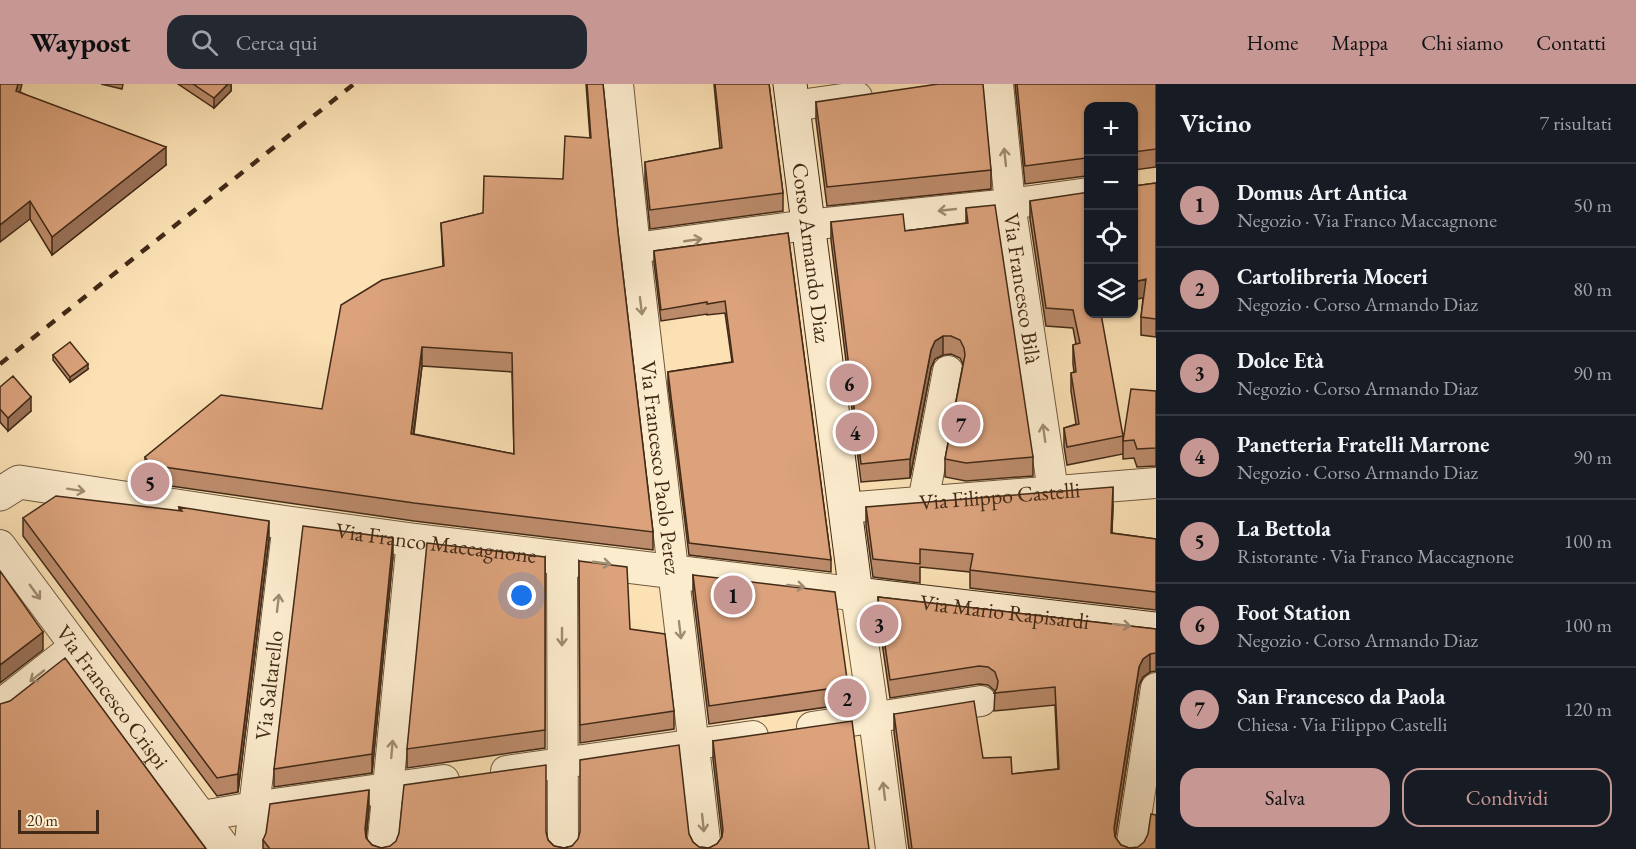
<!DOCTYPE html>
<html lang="it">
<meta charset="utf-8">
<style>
body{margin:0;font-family:"EB Garamond",serif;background:#242831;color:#f1f3f6}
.controls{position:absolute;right:18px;top:18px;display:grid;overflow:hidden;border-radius:12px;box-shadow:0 2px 4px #0004}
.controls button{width:54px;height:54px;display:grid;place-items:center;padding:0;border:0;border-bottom:2px solid #363941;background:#171b24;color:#f1f3f6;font:30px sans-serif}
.scale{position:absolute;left:18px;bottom:15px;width:81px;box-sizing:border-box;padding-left:6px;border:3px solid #422a17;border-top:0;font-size:16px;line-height:21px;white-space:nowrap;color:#422a17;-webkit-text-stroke:4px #fcecce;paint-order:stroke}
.you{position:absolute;left:522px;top:512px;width:21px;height:21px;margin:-15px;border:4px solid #fff;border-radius:50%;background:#1a73e8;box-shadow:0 0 0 9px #1a73e833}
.badge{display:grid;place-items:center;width:39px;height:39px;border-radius:50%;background:#c59692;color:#111;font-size:20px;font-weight:700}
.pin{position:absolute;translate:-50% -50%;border:3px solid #fff;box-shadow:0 2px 6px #0006}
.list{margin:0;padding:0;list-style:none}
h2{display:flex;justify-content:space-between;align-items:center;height:78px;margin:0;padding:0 24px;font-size:26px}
h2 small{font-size:20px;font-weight:400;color:#9ea1a6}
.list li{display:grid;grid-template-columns:39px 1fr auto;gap:18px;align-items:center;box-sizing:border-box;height:84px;padding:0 24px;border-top:2px solid #363941}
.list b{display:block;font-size:22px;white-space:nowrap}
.list p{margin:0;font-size:20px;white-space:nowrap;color:#9ea1a6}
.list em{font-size:20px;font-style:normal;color:#9ea1a6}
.actions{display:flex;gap:12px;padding:18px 24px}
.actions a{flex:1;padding:14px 0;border:2px solid #c59692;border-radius:18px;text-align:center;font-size:21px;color:#c59692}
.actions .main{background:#c59692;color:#111}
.icon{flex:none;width:33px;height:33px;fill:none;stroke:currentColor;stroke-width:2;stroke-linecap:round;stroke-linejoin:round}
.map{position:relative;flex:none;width:1156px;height:765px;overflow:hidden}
header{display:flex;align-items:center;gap:36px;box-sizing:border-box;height:84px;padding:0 30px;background:#c59692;color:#111}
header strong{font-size:28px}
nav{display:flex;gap:33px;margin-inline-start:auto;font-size:21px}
.search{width:420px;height:54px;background:#242831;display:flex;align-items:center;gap:15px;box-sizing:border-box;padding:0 21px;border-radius:18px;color:#9ea1a6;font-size:22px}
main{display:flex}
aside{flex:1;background:#171b24}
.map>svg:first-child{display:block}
</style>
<header>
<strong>Waypost</strong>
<div class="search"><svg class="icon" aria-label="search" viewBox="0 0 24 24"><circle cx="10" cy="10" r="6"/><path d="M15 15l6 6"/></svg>Cerca qui</div>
<nav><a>Home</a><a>Mappa</a><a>Chi siamo</a><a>Contatti</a></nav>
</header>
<main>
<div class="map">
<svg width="1156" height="765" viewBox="0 0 1156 765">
<rect width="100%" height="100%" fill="#fbe1b4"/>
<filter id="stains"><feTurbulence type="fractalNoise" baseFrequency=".00333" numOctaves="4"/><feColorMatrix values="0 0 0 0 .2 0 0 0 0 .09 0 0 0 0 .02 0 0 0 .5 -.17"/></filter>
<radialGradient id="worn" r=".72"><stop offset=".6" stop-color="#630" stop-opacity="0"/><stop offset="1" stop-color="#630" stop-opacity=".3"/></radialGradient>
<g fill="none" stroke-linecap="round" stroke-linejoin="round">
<g stroke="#70583e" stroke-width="32">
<g id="minor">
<path id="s1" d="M618,0L635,164L706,765"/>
<path id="s2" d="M998,0L1010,120L1053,407"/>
<path d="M793,22L857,13"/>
<path d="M635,164L807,141L1010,120L1088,109"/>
<path d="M923,418L948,287"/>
<path id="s3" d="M844,424L1156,399"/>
<path id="s4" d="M0,461L226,765"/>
<path d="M562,473L563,765"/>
<path d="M856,510L874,634L891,765"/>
<path d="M0,621L74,563"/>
<path d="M812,643L981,617"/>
<path d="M506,687L753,652"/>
<path d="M202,732L254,723L444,696"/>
<path id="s5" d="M249,765L288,439"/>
<path d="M382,765L412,456"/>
<path d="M1131,765L1156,604"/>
</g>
</g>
<g stroke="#70583e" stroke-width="35">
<g id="tertiary">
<path id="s6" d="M0,410L19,398L288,439L412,456L856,510"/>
</g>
</g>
<g stroke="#422a17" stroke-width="35">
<g id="secondary">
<path id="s7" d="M790,0L856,510L1156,545"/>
</g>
</g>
<use href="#minor" stroke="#fcecce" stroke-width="30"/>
<use href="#tertiary" stroke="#fcecce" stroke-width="33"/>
<use href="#secondary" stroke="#fcecce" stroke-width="33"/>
<path stroke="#422a17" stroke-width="4.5" stroke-dasharray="10 10" stroke-linecap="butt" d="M0,280L354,0"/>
</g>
<path fill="#bc8b6b" stroke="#422a17" stroke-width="1.5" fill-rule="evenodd" d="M101,0H123L122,5Z
M178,0H231V7L214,24Z
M586,0H603L618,148L653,448V466L414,437L150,399L145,391V373L322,325L443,182L441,139L483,129L563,95L590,54ZM422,282L512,288L514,370L414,350Z
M714,0H769L783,109V127L650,145L645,96V78L720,64Z
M1015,0H1156V83L1134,86V22H1089V92H1086L1025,100Z
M20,8L166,81L52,171L30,135Z
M816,18L991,86V105L827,122L816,36Z
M1156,99V253L1141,251V233L1143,214L1136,102Z
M1030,117L1089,230L1123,352V370L1067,381L1064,362V344L1076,340L1071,307V289L1074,288L1073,280V261L1076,260L1073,244L1046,242L1030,135Z
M966,124L1033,373V392L966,397L945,393V375L963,280L960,274L951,270L943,271L935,275L931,284L910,394L861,398L831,156V138L905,147L966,139Z
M788,149L831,476V488L689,471L668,300V288L732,278L725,229L707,231V230L661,237L654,179V167Z
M53,271L88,285L70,298L53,276Z
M0,303L31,327L8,347L0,338Z
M1156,307V382L1137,383L1134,374L1123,375V357Z
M1113,421L1112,449L1156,455V526L970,504V488L920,483V499L873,493L866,442V423Z
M179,423L269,455L238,708L217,712L23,452V434L179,427Z
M393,472L372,689L274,703V685Z
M545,473V664L407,684V665Z
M579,477L630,545L674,627V645L580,659Z
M693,491L848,602V620L709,640L693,509Z
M878,513L1156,545V587L1150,588L1143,593L1139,601L1115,753L1121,761L1129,764L1156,765H909L894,648V630L983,674L1012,690L1058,685L1055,621L994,627L995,607L988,601L979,600L890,614L878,531Z
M713,657L869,765H263V756L369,724L366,754L372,761L381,764L546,748L548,756L554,762L564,764L572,762L689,750L693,758L699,763L709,764L717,760L722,753L713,675Z"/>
<path fill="#997157" stroke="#422a17" stroke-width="1.5" d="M18,0H22L16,24V7Z
M228,0H231V7L214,24V14Z
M166,63V81L52,171V153Z
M30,117V135L0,158V141Z
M1146,195V213L1134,216V198Z
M943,252V271L935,275L931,284L910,394V375L931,266L935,257Z
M422,263V282L411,368V350Z
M88,280V285L70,298V293Z
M31,313V327L8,347V334Z
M1113,403V421L1111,467V449Z
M269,437V455L238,708V690Z
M393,454V472L372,689V670Z
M43,548V566L0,599V581Z
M1150,570V588L1143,593L1139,601L1114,762V744L1139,583L1143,575Z
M369,706V724L365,763V745Z"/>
<path fill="#dba27c" stroke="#422a17" stroke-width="1.5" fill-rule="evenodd" d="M0,0H18L16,7L166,63L52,153L30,117L0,141Z
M193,0H228L214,14Z
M587,0H603L618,148L653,448L414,419L150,381L145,373L221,311L322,325L341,221L382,196L444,182L441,139L483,129L484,92L563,95L565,52L591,54ZM422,263L512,269L514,370L411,350Z
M715,0H769L783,109L650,126L645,78L722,64Z
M938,0H983L991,86L827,103L816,18Z
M1017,0H1156V65L1134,68V22H1089V74H1086L1025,82Z
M1156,99V235L1141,233L1146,195L1134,198V102Z
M1089,108V230H1101L1123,352L1067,363L1064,344L1079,340L1071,289L1076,288L1073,261L1080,259L1073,226L1046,224L1030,117Z
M995,121L1033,373L966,379L945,375L965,271L964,264L960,256L951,252H943L935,257L931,266L910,375L861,380L831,138L903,130L905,147L968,139L966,124Z
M788,149L831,476L689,459L668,288L733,278L725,217L707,220V218L661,226L654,167Z
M70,258L88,280L70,293L53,271Z
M13,292L31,313L8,334L0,325V303Z
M1131,305L1156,307V364L1137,365L1134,356L1123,357Z
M1113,403L1111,449L1156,455V508L970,486L973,470L920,465V480L873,475L866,423Z
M56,412L182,427L179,423L269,437L238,690L217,694L23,434Z
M303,442L393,454L372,670L274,685Z
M427,459L545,473V646L407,665Z
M579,477L627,483L630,545L665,550L674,627L580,641Z
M0,487L43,548L0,581Z
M693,491L835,508L848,602L709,622Z
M878,513L1156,545V569L1150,570L1143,575L1139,583L1114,744L1115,753L1121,761L1129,764L1138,763L1144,758L1148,750L1151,730L1156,731V765H912L894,630L974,617L983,674L1011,673L1012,690L1059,685L1055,603L994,609L997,604L998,597L995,588L988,583L979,582L890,596Z
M65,574L206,765H0V620L10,617Z
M852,637L869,765H270L263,756L266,749L270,720L369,706L365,745L366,754L372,761L381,764L390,762L396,757L399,749L404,701L546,681V748L548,756L554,762L564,764L572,762L578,755L580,748V676L679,661L689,750L693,758L699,763L709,764L717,760L722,753L723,746L713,657Z"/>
<defs><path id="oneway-shaft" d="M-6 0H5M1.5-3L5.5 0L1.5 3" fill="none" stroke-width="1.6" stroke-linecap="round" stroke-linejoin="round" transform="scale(1.5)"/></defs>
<g stroke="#9f8b72">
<use href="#oneway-shaft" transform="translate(1005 73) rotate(-96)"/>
<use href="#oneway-shaft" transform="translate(947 126) rotate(174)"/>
<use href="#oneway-shaft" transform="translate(693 156) rotate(-8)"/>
<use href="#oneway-shaft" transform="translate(641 222) rotate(83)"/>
<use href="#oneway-shaft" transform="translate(1044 349) rotate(-98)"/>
<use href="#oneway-shaft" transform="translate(76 406) rotate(9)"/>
<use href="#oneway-shaft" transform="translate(602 479) rotate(8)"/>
<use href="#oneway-shaft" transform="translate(796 502) rotate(7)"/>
<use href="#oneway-shaft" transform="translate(35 508) rotate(54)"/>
<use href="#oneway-shaft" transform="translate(278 519) rotate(-83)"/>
<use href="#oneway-shaft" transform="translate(1122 541) rotate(7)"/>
<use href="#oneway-shaft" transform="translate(680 546) rotate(83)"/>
<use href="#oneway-shaft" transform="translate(562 553) rotate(90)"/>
<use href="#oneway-shaft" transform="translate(37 592) rotate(142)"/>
<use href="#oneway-shaft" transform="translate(392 665) rotate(-85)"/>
<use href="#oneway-shaft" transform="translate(884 707) rotate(-97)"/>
<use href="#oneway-shaft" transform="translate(703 739) rotate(84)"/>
</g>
<g text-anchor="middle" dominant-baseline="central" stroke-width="6" stroke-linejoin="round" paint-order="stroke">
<g font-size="22" fill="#422a17" stroke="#fcecce">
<text stroke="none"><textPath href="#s7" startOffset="170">Corso Armando Diaz</textPath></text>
<text stroke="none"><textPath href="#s2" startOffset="206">Via Francesco Bilà</textPath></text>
<text stroke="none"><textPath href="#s1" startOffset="386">Via Francesco Paolo Perez</textPath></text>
<text stroke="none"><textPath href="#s3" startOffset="156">Via Filippo Castelli</textPath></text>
<text stroke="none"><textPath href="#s6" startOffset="444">Via Franco Maccagnone</textPath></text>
<text stroke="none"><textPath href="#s7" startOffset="664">Via Mario Rapisardi</textPath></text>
<text stroke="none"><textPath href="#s5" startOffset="165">Via Saltarello</textPath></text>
<text stroke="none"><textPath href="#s4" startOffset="189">Via Francesco Crispi</textPath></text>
</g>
</g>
<rect width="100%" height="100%" filter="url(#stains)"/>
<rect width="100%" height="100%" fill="url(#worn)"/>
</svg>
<div class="controls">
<button>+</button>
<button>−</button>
<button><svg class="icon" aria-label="locate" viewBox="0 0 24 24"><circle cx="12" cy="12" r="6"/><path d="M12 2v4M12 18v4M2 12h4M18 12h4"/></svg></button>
<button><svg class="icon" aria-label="layers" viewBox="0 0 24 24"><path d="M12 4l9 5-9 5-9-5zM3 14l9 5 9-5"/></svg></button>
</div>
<div class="scale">20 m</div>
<div class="you"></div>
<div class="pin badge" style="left:733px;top:511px">1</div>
<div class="pin badge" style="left:847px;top:614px">2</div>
<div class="pin badge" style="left:879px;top:540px">3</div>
<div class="pin badge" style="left:855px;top:348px">4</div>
<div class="pin badge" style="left:150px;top:398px">5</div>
<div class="pin badge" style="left:849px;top:299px">6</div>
<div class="pin badge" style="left:961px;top:340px">7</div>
</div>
<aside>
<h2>Vicino<small>7 risultati</small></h2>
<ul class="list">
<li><span class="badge">1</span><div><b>Domus Art Antica</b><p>Negozio · Via Franco Maccagnone</p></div><em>50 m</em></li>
<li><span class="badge">2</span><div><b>Cartolibreria Moceri</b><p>Negozio · Corso Armando Diaz</p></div><em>80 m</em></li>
<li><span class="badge">3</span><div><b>Dolce Età</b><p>Negozio · Corso Armando Diaz</p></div><em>90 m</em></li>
<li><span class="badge">4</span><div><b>Panetteria Fratelli Marrone</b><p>Negozio · Corso Armando Diaz</p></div><em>90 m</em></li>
<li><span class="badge">5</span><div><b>La Bettola</b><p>Ristorante · Via Franco Maccagnone</p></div><em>100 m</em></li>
<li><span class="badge">6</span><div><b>Foot Station</b><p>Negozio · Corso Armando Diaz</p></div><em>100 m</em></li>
<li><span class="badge">7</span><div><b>San Francesco da Paola</b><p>Chiesa · Via Filippo Castelli</p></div><em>120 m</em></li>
</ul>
<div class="actions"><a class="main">Salva</a><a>Condividi</a></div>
</aside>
</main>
